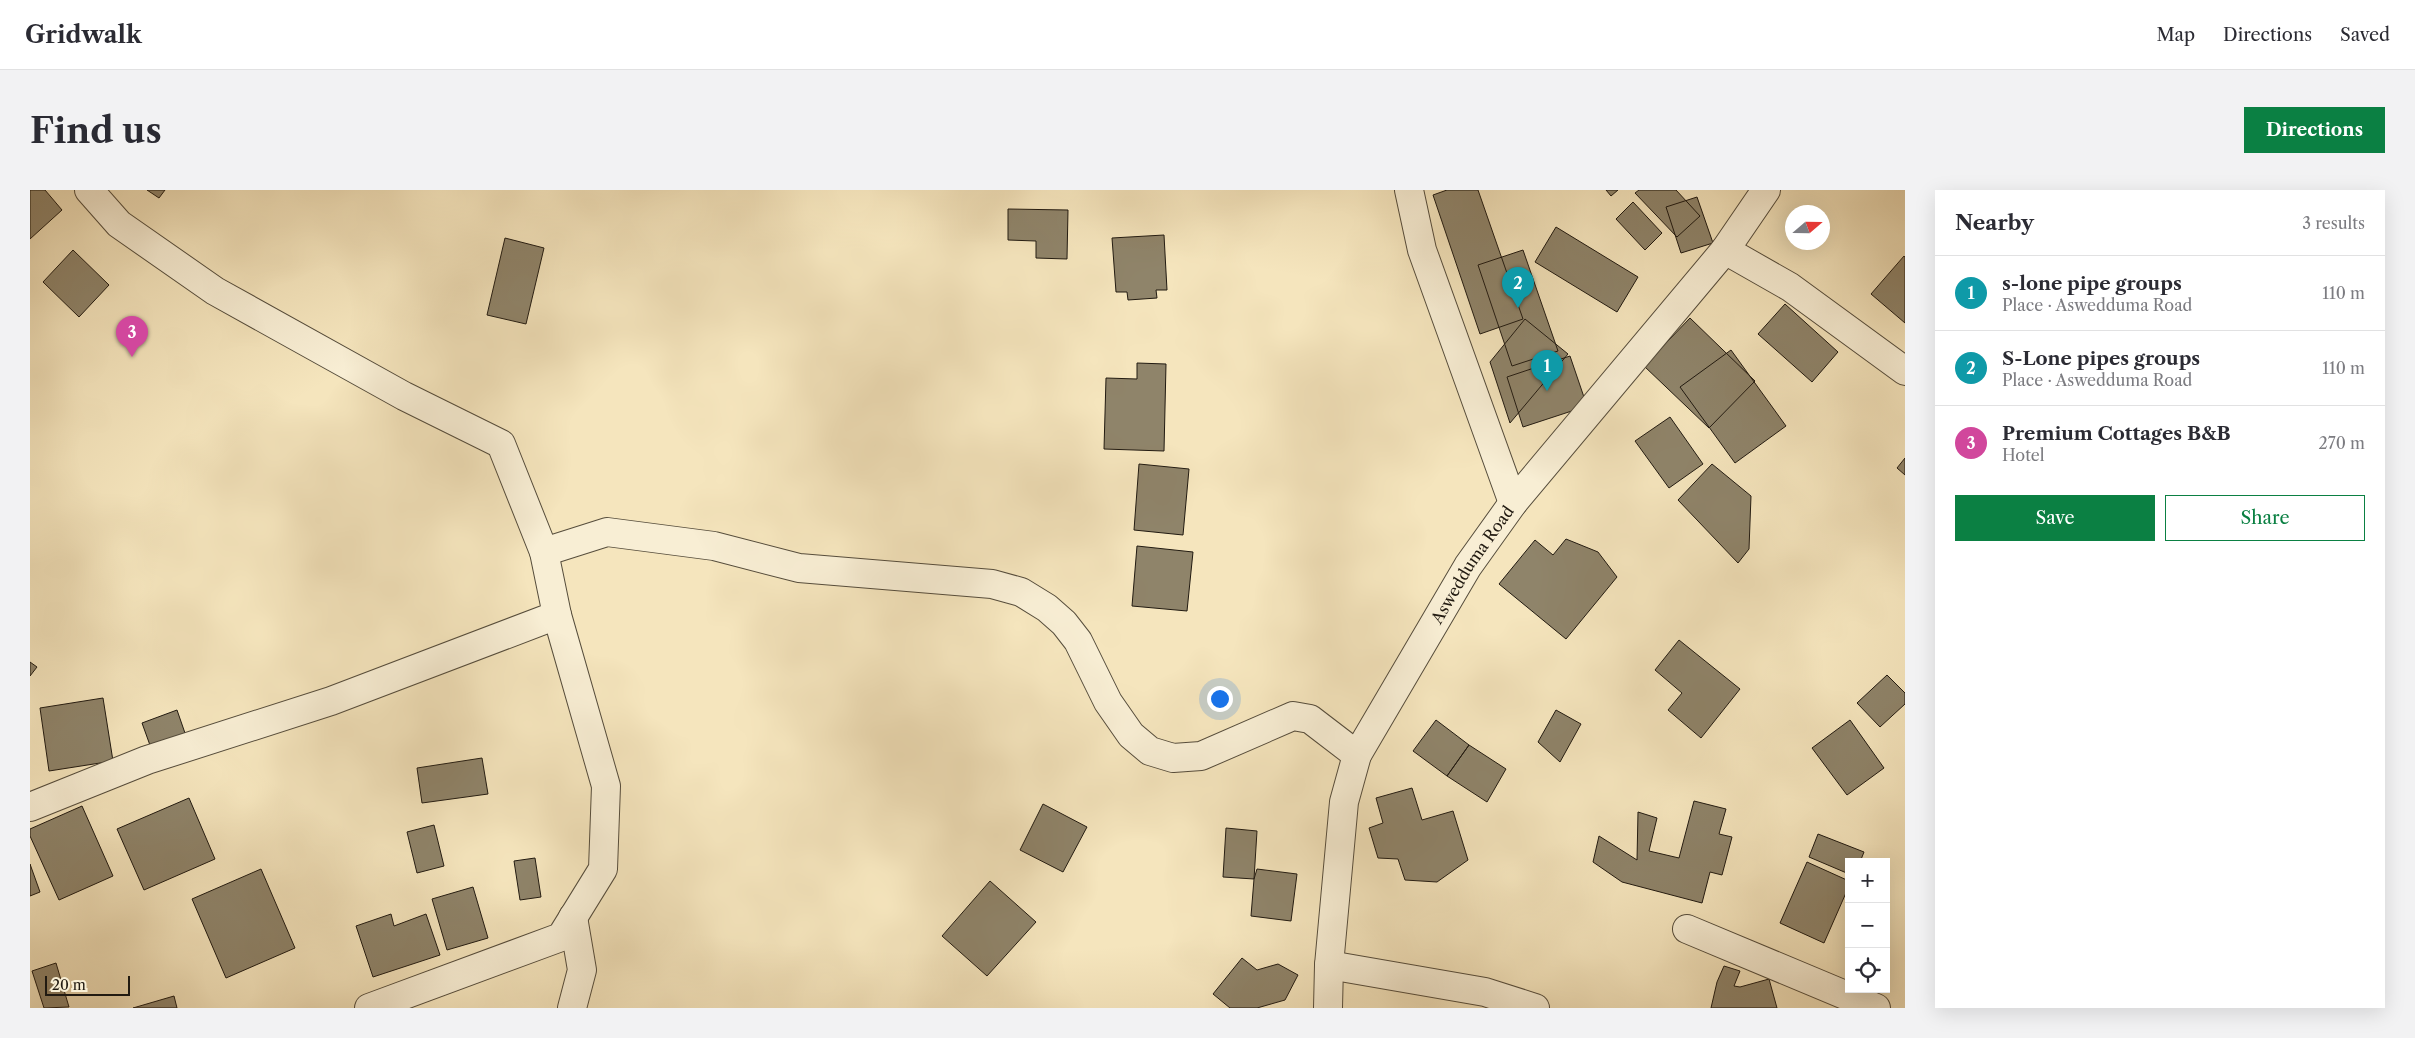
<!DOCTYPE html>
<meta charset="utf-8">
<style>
body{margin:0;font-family:"Libre Caslon Text",serif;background:#f2f2f3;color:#2b2b33}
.controls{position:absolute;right:15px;bottom:15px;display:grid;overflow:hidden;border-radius:0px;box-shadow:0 5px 20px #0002}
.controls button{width:45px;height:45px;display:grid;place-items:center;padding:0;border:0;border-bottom:1px solid #e1e1e2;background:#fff;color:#2b2b33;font:25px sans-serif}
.compass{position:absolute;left:1755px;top:15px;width:45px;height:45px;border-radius:50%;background:#fff;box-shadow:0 5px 20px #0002;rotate:70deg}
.scale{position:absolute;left:15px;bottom:12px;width:85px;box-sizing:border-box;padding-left:5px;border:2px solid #211a11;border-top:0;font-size:14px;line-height:18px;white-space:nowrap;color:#211a11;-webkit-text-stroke:4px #f8eed4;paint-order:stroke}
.you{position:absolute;left:1189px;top:508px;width:18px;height:18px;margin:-12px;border:4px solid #fff;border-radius:50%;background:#1a73e8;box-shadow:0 0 0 8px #1a73e833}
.badge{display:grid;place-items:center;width:32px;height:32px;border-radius:50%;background:#0b8043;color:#fff;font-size:16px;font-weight:700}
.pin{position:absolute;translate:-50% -41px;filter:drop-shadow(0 1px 2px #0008)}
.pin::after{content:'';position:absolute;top:26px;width:18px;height:15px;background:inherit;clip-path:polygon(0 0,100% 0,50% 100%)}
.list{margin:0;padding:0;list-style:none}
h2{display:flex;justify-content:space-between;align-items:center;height:65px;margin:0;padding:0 20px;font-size:21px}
h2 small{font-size:16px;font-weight:400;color:#7c7c81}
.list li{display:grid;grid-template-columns:32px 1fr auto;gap:15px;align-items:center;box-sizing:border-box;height:75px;padding:0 20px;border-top:1px solid #e1e1e2}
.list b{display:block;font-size:19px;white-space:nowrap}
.list p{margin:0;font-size:16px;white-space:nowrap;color:#7c7c81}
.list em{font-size:16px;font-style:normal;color:#7c7c81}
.actions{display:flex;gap:10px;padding:15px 20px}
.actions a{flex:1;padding:11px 0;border:1px solid #0b8043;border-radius:0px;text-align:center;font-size:18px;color:#0b8043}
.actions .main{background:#0b8043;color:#fff}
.icon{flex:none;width:28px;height:28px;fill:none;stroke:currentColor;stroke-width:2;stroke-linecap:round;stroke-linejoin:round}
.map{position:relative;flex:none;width:1875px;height:818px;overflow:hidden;border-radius:0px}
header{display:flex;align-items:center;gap:30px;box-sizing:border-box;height:70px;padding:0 25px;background:#fff;border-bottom:1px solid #e1e1e2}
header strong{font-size:24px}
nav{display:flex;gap:28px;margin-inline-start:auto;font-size:18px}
.intro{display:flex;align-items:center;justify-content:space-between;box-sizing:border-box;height:120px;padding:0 30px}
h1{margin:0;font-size:35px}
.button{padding:12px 22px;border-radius:0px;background:#0b8043;color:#fff;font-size:18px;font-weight:700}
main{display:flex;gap:30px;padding:0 30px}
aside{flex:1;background:#fff;border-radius:0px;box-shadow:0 5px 20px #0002}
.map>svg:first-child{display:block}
</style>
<header>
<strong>Gridwalk</strong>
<nav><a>Map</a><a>Directions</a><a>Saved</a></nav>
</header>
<div class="intro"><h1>Find us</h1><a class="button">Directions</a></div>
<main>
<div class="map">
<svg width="1875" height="818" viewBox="0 0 1875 818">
<rect width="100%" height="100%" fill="#f5e5bd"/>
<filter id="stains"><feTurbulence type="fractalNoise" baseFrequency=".004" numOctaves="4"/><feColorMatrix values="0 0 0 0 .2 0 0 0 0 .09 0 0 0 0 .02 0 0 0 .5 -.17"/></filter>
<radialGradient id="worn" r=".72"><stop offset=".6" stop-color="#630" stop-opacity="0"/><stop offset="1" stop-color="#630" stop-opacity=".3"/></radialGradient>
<path fill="#8f846a" stroke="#211a11" d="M0,0H15L32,20L0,49Z
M117,0H135L129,8Z
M1417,0H1448L1493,129L1450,144L1403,5Z
M1576,0H1588L1581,6Z
M1609,0H1646L1670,26L1647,47L1605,3Z
M1667,7L1683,53L1651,63L1636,17Z
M1603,12L1632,43L1615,60L1586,29Z
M978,19L1038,20L1037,69L1006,68V51L978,50Z
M1526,37L1608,87L1587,122L1505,72Z
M1134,45L1137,100H1126L1127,108L1098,110L1097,102H1086L1082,48Z
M475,48L514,58L496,134L457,125Z
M43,60L79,95L49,127L13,92Z
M1493,60L1528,161L1482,176L1448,75Z
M1874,66L1875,67V133L1841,104Z
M1755,114L1808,162L1782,192L1728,144Z
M1660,128L1725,191L1679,238L1614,176Z
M1495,129L1538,164L1480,233L1460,172Z
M1701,160L1756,236L1705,273L1650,197Z
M1540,166L1557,216L1493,237L1477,187Z
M1107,173L1136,174L1134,261L1074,259L1076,188L1107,189Z
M1640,227L1673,274L1639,298L1605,251Z
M1875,268V285L1867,278Z
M1109,274L1159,279L1153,345L1104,340Z
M1682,274L1721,306L1719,359L1708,373L1648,310Z
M1536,349L1568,362L1587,387L1536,449L1469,394L1505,350L1523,365Z
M1107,356L1163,362L1157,421L1102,416Z
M1649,450L1710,499L1671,548L1638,520L1652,503L1625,480Z
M0,472L7,477L0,486Z
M1857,485L1875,503V514L1850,537L1827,513Z
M73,508L83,571L19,581L10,518Z
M147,520L156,546L121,558L112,533Z
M1526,520L1551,534L1530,572L1508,552Z
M1406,530L1439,555L1417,586L1383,561Z
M1820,530L1854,578L1817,605L1782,558Z
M1439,555L1476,579L1457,612L1417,586Z
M452,568L458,604L392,613L387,578Z
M1382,598L1392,630L1423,621L1438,670L1407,692L1375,690L1368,669L1348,668L1339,638L1353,633L1346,608Z
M159,608L185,669L114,700L87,639Z
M1664,611L1696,619L1689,644L1702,647L1692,685L1680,682L1672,713L1592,692L1563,672L1569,646L1607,670L1608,622L1627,628L1619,661L1649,668Z
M1013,614L1057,637L1033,682L990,660Z
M52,616L83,686L29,710L0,646V639Z
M404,635L414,676L387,683L377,642Z
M1196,638L1227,641L1224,689L1193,687Z
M1788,644L1834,662L1830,672H1819V684L1779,667Z
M505,668L511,707L490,710L484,671Z
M1777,672L1819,691V696L1794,753L1750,733Z
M0,674L10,702L0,706Z
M231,679L265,758L196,788L162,709Z
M1227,679L1267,684L1261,731L1221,726L1224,689Z
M960,691L1006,732L957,786L912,746Z
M443,697L458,748L417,760L402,709Z
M361,724L364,736L396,724L410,765L343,787L326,736Z
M1212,768L1227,780L1248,774L1268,785L1255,810L1227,818H1200L1183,804Z
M26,773L39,817L14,818L2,781Z
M1694,776L1710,781L1704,796L1710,797L1739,789L1747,818H1681L1687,792Z
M144,806L147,818H103Z"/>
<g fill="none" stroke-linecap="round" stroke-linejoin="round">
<g stroke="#564d3c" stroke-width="30">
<g id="minor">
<path d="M1379,0L1392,60L1483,313"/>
<path d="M1695,60L1760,97L1875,181"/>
<path d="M514,362L577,342L684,356L769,378L962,394L991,402L1017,418L1034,433L1048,451L1078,512L1101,545L1120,561L1143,568L1171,566L1263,526L1280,529L1327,565"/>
<path d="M0,617L117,570L301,511L527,425L514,362L471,254L374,206L185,101L89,34L59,0"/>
<path d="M1657,739L1846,818"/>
<path d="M1299,775L1455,802L1505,818"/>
<path d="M339,818L531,747L573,679L576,596L527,425"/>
<path d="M542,818L552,780L543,727"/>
<path id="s1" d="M1298,818L1299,775L1314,612L1327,565L1438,376L1483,313L1695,60L1736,0"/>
</g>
</g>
<use href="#minor" stroke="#f8eed4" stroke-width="28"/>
</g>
<g text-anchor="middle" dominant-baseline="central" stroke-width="4" stroke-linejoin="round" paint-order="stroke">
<g font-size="16" fill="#211a11" stroke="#f8eed4">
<text stroke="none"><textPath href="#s1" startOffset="478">Aswedduma Road</textPath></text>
</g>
</g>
<rect width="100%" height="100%" filter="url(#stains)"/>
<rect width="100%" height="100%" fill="url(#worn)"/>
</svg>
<div class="controls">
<button>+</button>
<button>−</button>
<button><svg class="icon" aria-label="locate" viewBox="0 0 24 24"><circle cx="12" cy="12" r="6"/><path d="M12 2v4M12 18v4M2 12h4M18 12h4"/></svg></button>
</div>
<svg class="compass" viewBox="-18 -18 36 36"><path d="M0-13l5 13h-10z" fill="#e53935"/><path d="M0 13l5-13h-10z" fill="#7c7c81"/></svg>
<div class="scale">20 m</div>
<div class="you"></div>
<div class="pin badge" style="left:1517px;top:201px;background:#0f9aa8">1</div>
<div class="pin badge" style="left:1488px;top:118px;background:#0f9aa8">2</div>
<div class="pin badge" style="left:102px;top:167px;background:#d1479c">3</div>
</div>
<aside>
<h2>Nearby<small>3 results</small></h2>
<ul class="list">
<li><span class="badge" style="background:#0f9aa8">1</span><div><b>s-lone pipe groups</b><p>Place · Aswedduma Road</p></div><em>110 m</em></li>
<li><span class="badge" style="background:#0f9aa8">2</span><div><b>S-Lone pipes groups</b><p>Place · Aswedduma Road</p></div><em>110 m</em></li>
<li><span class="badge" style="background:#d1479c">3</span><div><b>Premium Cottages B&amp;B</b><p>Hotel</p></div><em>270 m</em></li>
</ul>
<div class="actions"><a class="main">Save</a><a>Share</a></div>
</aside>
</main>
